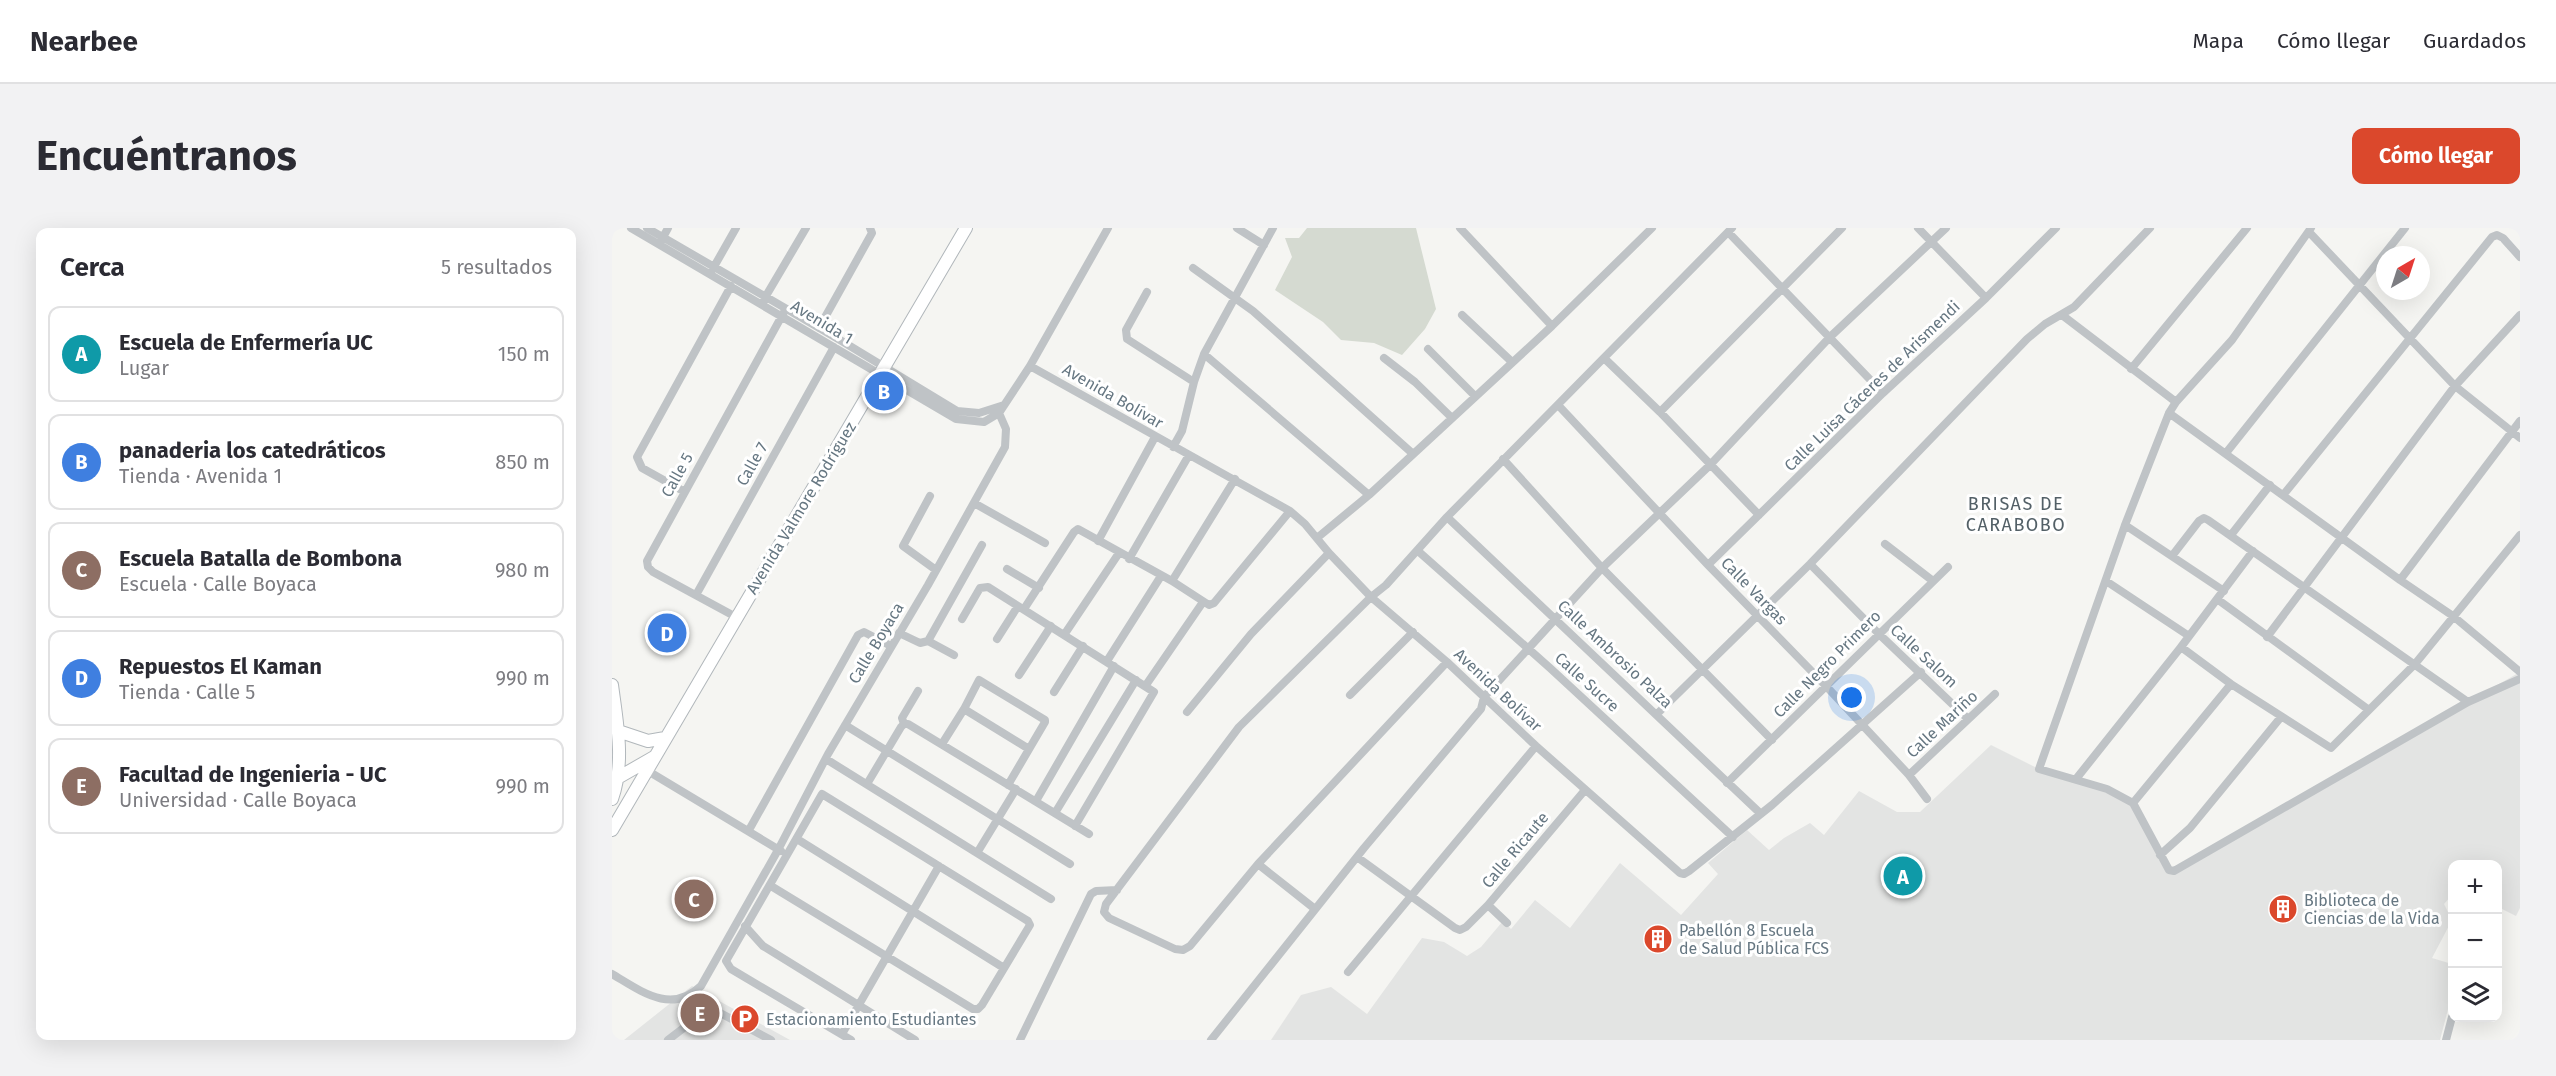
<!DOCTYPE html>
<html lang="es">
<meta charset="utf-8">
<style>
body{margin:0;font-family:"Fira Sans",sans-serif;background:#f2f2f3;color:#2b2b33}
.controls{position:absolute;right:18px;bottom:18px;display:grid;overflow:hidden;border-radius:12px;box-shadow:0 6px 24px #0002}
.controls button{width:54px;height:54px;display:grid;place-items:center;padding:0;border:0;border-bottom:2px solid #e1e1e2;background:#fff;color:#2b2b33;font:30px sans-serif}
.compass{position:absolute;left:1764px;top:18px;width:54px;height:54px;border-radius:50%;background:#fff;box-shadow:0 6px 24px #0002;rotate:39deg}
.you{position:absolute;left:1240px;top:470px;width:21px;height:21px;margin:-15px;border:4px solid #fff;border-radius:50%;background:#1a73e8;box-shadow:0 0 0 9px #1a73e833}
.badge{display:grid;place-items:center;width:39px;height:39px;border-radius:50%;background:#db482c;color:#fff;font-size:20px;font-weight:700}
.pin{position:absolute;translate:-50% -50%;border:3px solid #fff;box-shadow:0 2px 6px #0006}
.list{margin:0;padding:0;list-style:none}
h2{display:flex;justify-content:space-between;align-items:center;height:78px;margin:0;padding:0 24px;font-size:26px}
h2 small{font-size:20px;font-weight:400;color:#7c7c81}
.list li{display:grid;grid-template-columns:39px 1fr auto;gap:18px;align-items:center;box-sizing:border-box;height:96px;margin:0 12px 12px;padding:0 12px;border:2px solid #e1e1e2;border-radius:12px}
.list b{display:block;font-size:22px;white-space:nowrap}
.list p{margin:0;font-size:20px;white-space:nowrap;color:#7c7c81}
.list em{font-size:20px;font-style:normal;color:#7c7c81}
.icon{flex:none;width:33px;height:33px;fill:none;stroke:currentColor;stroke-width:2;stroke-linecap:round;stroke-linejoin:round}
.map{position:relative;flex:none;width:1908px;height:812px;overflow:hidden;border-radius:12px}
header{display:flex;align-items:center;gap:36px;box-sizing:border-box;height:84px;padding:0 30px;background:#fff;border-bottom:2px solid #e1e1e2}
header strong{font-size:28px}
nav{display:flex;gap:33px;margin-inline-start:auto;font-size:21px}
.intro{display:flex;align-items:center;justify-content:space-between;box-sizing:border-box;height:144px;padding:0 36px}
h1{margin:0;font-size:42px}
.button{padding:15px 27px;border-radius:12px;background:#db482c;color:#fff;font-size:21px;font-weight:700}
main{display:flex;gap:36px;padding:0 36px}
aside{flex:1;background:#fff;border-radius:12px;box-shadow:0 6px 24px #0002}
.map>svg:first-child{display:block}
</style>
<header>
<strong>Nearbee</strong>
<nav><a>Mapa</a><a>Cómo llegar</a><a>Guardados</a></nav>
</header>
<div class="intro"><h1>Encuéntranos</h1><a class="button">Cómo llegar</a></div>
<main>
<aside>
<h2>Cerca<small>5 resultados</small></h2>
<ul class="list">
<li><span class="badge" style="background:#0f9aa8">A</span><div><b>Escuela de Enfermería UC</b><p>Lugar</p></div><em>150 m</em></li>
<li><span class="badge" style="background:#3f7fe0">B</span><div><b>panaderia los catedráticos</b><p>Tienda · Avenida 1</p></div><em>850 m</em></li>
<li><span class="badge" style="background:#8d6e63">C</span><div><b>Escuela Batalla de Bombona</b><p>Escuela · Calle Boyaca</p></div><em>980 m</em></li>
<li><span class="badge" style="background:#3f7fe0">D</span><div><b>Repuestos El Kaman</b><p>Tienda · Calle 5</p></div><em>990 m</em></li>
<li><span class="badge" style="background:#8d6e63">E</span><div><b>Facultad de Ingenieria - UC</b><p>Universidad · Calle Boyaca</p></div><em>990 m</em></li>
</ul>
</aside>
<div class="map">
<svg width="1908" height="812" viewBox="0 0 1908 812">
<rect width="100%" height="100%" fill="#f5f5f2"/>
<path fill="#e3e4e3" d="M1908,444V680L1904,688L1886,679V636H1840V667L1832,676L1840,692L1820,730L1840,736V766L1828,812H659L689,767L719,759L755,786L810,710L832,714L855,728L869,719L891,693L899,701L923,672L958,700L1008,635L1069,687L1106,646L1096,635L1135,602L1157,622L1172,610L1198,595L1212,607L1247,563L1285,584H1308L1379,517L1427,541L1495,561L1518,577L1557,645Z
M80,758L178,812H12Z"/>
<path fill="#d5dad1" d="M695,0H804L824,81L813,101L790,127L762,115L729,112L711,94L663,62L680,29L673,10H687Z"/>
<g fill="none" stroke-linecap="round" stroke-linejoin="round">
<g stroke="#b1b7bb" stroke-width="14">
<path id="secondary" d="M0,457C5,495 13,534 0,571
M6,503L36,513L53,510
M2,552L42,529
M0,602L354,0"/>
</g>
<path stroke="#bfc3c6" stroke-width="8" d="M19,0L344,191L372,194L387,185
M35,0L228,112L345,183L367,185L392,177
M625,0L652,17
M848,0L940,98
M1306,0L1374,70
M1116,4L1271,165
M1697,4L1843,158L1908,210
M49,13L56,0
M581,40L641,83L800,225
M99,44L124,0
M535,64L514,102L515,111L582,154
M151,73L194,0
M850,87L900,134
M1450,87L1564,174
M207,100L260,5L258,0
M816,121L863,168
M592,126L757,267
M772,130L803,154L839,189
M992,130L1048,184L1147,287
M418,138L678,283L693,296L717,325L759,369L835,434L924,518L1068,645L1072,646L1077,643L1160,577L1309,444
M1519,141L1635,0
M946,177L1096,337L1214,458L1297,547L1315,571
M1048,184L1230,0
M1557,185L1564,174L1620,112L1699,0
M561,219L570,203L582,154L592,126L661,0
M1614,225L1793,0
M891,231L990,340L1160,512
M73,264L30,240L25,229L119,58
M1672,266L1880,9L1885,7L1891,10L1908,29
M318,268L291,318L324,342
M362,275L433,315
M835,289L1149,586
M1513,297L1612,363
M1619,307L1658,257
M705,310L757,267L940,98L1040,0
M486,313L543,209
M1273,316L1321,353
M806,323L938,440L1121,609
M1560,328L1587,293L1592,290L1596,292L1856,474
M517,331L577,227
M1198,336L1267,406L1356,491
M1096,337L1271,165L1374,70L1444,0
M395,341L427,360
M1788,352L1908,193
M560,353L623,251
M1494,353L1577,408
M84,367L222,119
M1605,371L1757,482
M412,381L462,304L466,301L560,353L597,377L602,375L678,283
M124,389L41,344L36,339L35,333L172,84
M350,391L368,360L376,359L542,464L463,598
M287,405L308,415L316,413L370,317
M452,407L507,325
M1655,409L1843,158L1908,87
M385,411L406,378
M316,413L342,427
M1569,419L1619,456L1719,520L1803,436L1908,307
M495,433L549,348
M835,434L646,636L578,718L571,722L563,721L497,690L492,684L494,676L627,499L759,369L774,357L835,289L1120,0
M1908,444L1841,388L1788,352L1557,185L1513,297L1427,541L1495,561L1521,575L1557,642L1562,643L1856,474L1908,451
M407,447L439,398
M534,457L591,374
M442,464L471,418
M738,467L801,404
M575,484L639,406L717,325
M1045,486L1198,336L1415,111L1433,96L1462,79L1538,0
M292,496L290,490L306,463
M233,497L458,636
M330,516L352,481
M214,531L439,671
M36,543L169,623
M1297,547L1383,466
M1464,551L1569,419L1641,323
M1115,555L1336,339
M255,556L289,499L292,496H296L477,606
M396,557L433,494V492L367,452L352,481L417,521
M424,573L502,438
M1521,575L1619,456
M443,585L524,452
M137,602L246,407L252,404L279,418
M185,611L392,740
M365,625L404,561
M1548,627L1578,600L1669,489
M745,629L843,700L848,702L854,699L876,677L973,562
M646,636L703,681
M159,658L361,781H366L370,777L418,697L416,693L210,566L114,733L119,741L239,812
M876,677L895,695
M133,698L151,718L303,812
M736,744L924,518
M0,746C29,763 59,787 89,758L166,622L216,526L316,357L393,219L394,201L387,185L418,138L496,0
M95,778L159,812
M230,806L327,638
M56,812L95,782L93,776L80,767
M408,812L479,666L484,663L505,662
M599,812L752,620L869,481L872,469L990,340L1098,237L1218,109L1334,0
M1834,812L1840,789"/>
<use href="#secondary" stroke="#fff" stroke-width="12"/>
</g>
<defs>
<g id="building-disc" transform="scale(1.5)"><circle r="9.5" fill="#db482c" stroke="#fff"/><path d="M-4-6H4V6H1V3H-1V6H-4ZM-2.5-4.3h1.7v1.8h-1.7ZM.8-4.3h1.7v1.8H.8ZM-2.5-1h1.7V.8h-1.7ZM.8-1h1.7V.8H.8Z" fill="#fff"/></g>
<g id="parking-disc" transform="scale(1.5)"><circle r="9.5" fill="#db482c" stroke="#fff"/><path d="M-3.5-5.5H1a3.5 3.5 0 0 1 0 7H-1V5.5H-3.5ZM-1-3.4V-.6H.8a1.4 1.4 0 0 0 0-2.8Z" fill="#fff"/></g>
</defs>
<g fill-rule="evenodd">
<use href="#building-disc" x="1671" y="681"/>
<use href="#building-disc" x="1046" y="711"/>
<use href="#parking-disc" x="133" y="791"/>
</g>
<g text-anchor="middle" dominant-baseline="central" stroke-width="6" stroke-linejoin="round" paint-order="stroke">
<g font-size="16" fill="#667782" stroke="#fff">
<text transform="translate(210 94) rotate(31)">Avenida 1</text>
<text transform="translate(1260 158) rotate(-44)">Calle Luisa Cáceres de Arismendi</text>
<text transform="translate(501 168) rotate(30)">Avenida Bolívar</text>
<text transform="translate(140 236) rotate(-61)">Calle 7</text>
<text transform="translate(65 247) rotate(-61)">Calle 5</text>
<text transform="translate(189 280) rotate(-59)">Avenida Valmore Rodríguez</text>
<text transform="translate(1142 363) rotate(46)">Calle Vargas</text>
<text transform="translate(264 415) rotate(-59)">Calle Boyaca</text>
<text transform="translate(1003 426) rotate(43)">Calle Ambrosio Palza</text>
<text transform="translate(1312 428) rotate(43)">Calle Salom</text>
<text transform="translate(1215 436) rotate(-45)">Calle Negro Primero</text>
<text transform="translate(975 454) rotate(42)">Calle Sucre</text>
<text transform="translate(886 462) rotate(43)">Avenida Bolívar</text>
<text transform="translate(1330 496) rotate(-43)">Calle Mariño</text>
<text transform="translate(903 622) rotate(-50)">Calle Ricaute</text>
</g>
<g font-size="16" fill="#667782" stroke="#fff" text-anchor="start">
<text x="1692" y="672">Biblioteca de<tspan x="1692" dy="18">Ciencias de la Vida</tspan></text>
<text x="1067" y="702">Pabellón 8 Escuela<tspan x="1067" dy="18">de Salud Pública FCS</tspan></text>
<text x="154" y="791">Estacionamiento Estudiantes</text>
</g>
<g font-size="18" letter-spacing="1.5" fill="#536067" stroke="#fff">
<text x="1404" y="276">BRISAS DE<tspan x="1404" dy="21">CARABOBO</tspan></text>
</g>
</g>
</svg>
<div class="controls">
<button>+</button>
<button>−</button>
<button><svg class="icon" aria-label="layers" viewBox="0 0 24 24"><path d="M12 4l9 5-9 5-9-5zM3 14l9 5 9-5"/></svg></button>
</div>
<svg class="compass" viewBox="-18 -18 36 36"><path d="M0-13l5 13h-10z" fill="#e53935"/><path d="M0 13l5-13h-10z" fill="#7c7c81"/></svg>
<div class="you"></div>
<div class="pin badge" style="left:1291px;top:648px;background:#0f9aa8">A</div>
<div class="pin badge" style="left:272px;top:163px;background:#3f7fe0">B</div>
<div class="pin badge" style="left:82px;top:671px;background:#8d6e63">C</div>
<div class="pin badge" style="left:55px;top:405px;background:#3f7fe0">D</div>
<div class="pin badge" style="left:88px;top:785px;background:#8d6e63">E</div>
</div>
</main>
